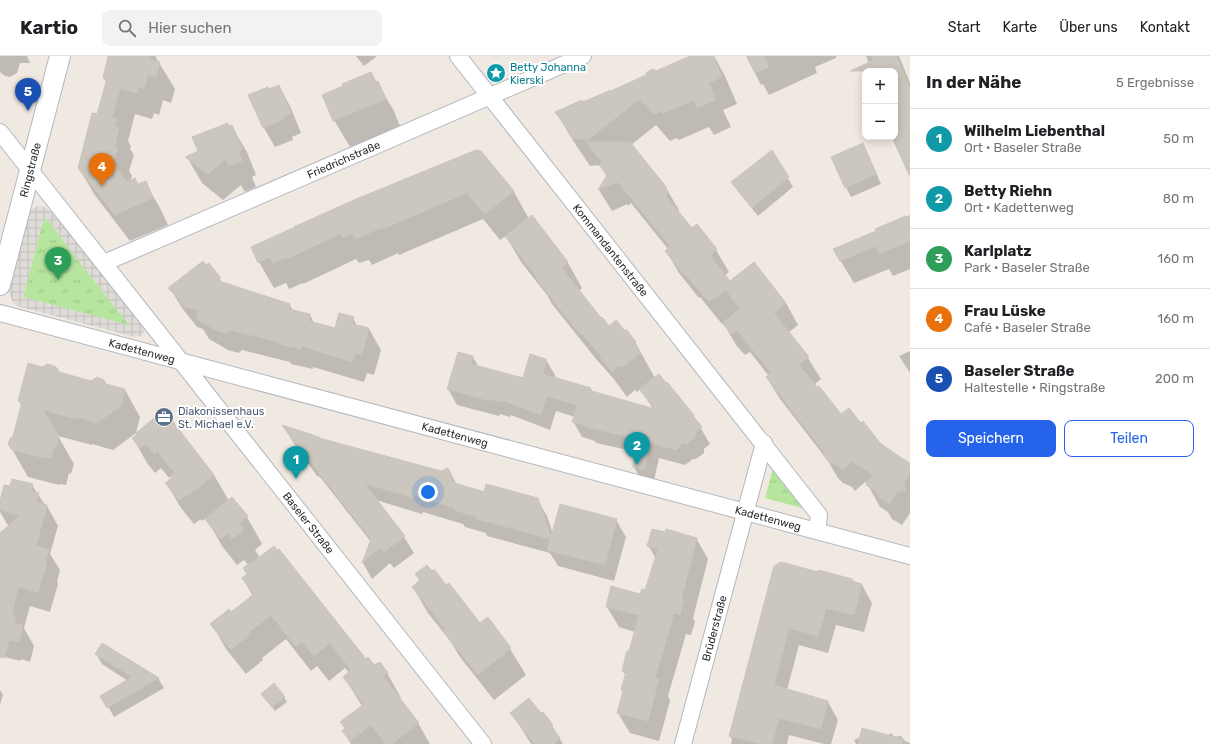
<!DOCTYPE html>
<html lang="de">
<meta charset="utf-8">
<style>
body{margin:0;font-family:Rubik,sans-serif;background:#f2f2f2;color:#202124}
.controls{position:absolute;right:12px;top:12px;display:grid;overflow:hidden;border-radius:8px;box-shadow:0 2px 10px #0003}
.controls button{width:36px;height:36px;display:grid;place-items:center;padding:0;border:0;border-bottom:1px solid #e0e0e0;background:#fff;color:#202124;font:20px sans-serif}
.you{position:absolute;left:428px;top:436px;width:14px;height:14px;margin:-10px;border:3px solid #fff;border-radius:50%;background:#1a73e8;box-shadow:0 0 0 6px #1a73e833}
.badge{display:grid;place-items:center;width:26px;height:26px;border-radius:50%;background:#2563eb;color:#fff;font-size:13px;font-weight:700}
.pin{position:absolute;translate:-50% -33px;filter:drop-shadow(0 1px 2px #0008)}
.pin::after{content:'';position:absolute;top:21px;width:14px;height:12px;background:inherit;clip-path:polygon(0 0,100% 0,50% 100%)}
.list{margin:0;padding:0;list-style:none}
h2{display:flex;justify-content:space-between;align-items:center;height:52px;margin:0;padding:0 16px;font-size:17px}
h2 small{font-size:13px;font-weight:400;color:#757577}
.list li{display:grid;grid-template-columns:26px 1fr auto;gap:12px;align-items:center;box-sizing:border-box;height:60px;padding:0 16px;border-top:1px solid #e0e0e0}
.list b{display:block;font-size:15px;white-space:nowrap}
.list p{margin:0;font-size:13px;white-space:nowrap;color:#757577}
.list em{font-size:13px;font-style:normal;color:#757577}
.actions{display:flex;gap:8px;padding:12px 16px}
.actions a{flex:1;padding:9px 0;border:1px solid #2563eb;border-radius:8px;text-align:center;font-size:14px;color:#2563eb}
.actions .main{background:#2563eb;color:#fff}
.icon{flex:none;width:22px;height:22px;fill:none;stroke:currentColor;stroke-width:2;stroke-linecap:round;stroke-linejoin:round}
.map{position:relative;flex:none;width:910px;height:688px;overflow:hidden}
header{display:flex;align-items:center;gap:24px;box-sizing:border-box;height:56px;padding:0 20px;background:#fff;border-bottom:1px solid #e0e0e0}
header strong{font-size:19px}
nav{display:flex;gap:22px;margin-inline-start:auto;font-size:14px}
.search{width:280px;height:36px;background:#f2f2f2;display:flex;align-items:center;gap:10px;box-sizing:border-box;padding:0 14px;border-radius:8px;color:#757577;font-size:15px}
main{display:flex}
aside{flex:1;background:#fff}
.map>svg:first-child{display:block}
</style>
<header>
<strong>Kartio</strong>
<div class="search"><svg class="icon" aria-label="search" viewBox="0 0 24 24"><circle cx="10" cy="10" r="6"/><path d="M15 15l6 6"/></svg>Hier suchen</div>
<nav><a>Start</a><a>Karte</a><a>Über uns</a><a>Kontakt</a></nav>
</header>
<main>
<div class="map">
<svg width="910" height="688" viewBox="0 0 910 688">
<defs>
<pattern id="grass-tufts" width="24" height="20" patternUnits="userSpaceOnUse"><rect width="24" height="20" fill="#b6e59e"/><path d="M3 7l-1-3M5 7V3M7 7l1-3M15 17l-1-3M17 17v-4M19 17l1-3" fill="none" stroke="#9dc588"/></pattern>
<pattern id="plaza-grid" width="8" height="8" patternUnits="userSpaceOnUse"><rect width="8" height="8" fill="#dfdcd8"/><path d="M0 4h8M4 0v8" fill="none" stroke="#c0bdba"/></pattern>
</defs>
<rect width="100%" height="100%" fill="#efe9e1"/>
<path fill="url(#grass-tufts)" d="M47,162L67,190L130,270L23,241L43,165Z
M773,412L802,447V452L765,442Z"/>
<path fill="url(#plaza-grid)" fill-rule="evenodd" d="M38,150L45,151L57,161L144,270V276L141,280L135,281L17,250L13,246L10,240L9,230L29,157L31,154ZM47,162L67,190L129,269L23,241L43,165Z"/>
<path fill="#0003" d="M0,0H27L30,7H20L17,17L10,21L5,20L0,16Z
M109,0H155L175,33L171,47L163,44L159,59L154,57L152,63L135,58L128,85L131,90L130,93L134,99L129,115L132,120L130,126L138,129L145,126L160,152L168,169L130,185L94,138L79,112L98,60L107,28L104,22Z
M356,0H377L364,10Z
M692,0H714L725,20L737,48L723,54L731,71L714,79L709,71L679,84L677,82L670,85L656,69L631,89L666,132L679,154L678,155L692,174L697,169L716,194L729,216L725,219L730,226L786,247L798,269L788,277L808,302L821,323L814,329L841,360L903,404L904,403L910,407V457L902,469L892,463L888,456L880,451L868,429V428L865,426L855,435L852,431L843,427L838,422L828,405L780,343L767,322L769,320L750,296L745,299L736,289L723,266L722,268L700,241L699,242L679,217L666,195L668,193L631,147L628,150L627,148L612,155L599,134L607,121L600,109L590,110L572,83L556,56L611,36Z
M746,0H836V2L815,11L817,17L769,39L763,28L761,29Z
M866,0H899L910,27V115L893,81H895V15H865L869,8Z
M371,17L393,53L400,70L350,91L334,64Z
M279,30L290,50L301,77L292,81L293,84L275,91L264,72L250,40L269,34Z
M232,71L247,96L256,119L252,121L256,131L245,136L241,129L223,144L202,127L187,101L200,96L229,72Z
M862,88L868,98L881,128L851,141L846,131Z
M772,95L793,131L758,160L738,135L733,126Z
M480,96L514,136L529,163L532,161L568,207L582,232L579,235L609,271L635,286L655,322L693,359L710,388L704,393V397L696,403H693L685,409L659,402L653,429L643,427L634,411L637,396L596,387L595,385L582,381L573,365L575,361L556,355L550,374L511,359L510,361L500,358L499,360L457,349L448,333L473,301L479,312L523,323L546,304L555,319L554,323L591,333L593,337L653,353L640,333L637,336L635,334L627,341L613,322L596,303L552,248L547,239L521,206L506,180L500,184L483,163L399,199L398,197L372,209L369,204L359,207L356,203L303,228V227L289,233L286,227L274,232L259,206Z
M910,159V213L893,220L889,213L854,227L834,194L878,175L877,173Z
M209,208L223,228L290,249L293,255L310,259L314,267L336,273L353,262L357,270L369,273L381,294L374,319L367,317L364,326L313,311V313L291,308L290,306L242,294L239,297L228,294L209,283L203,273L197,271L182,252L170,232Z
M910,295V317L899,300Z
M59,317L125,334L140,361L136,377L113,394L92,388V389L58,380L74,408L71,418L69,417L66,429L60,428L59,429L28,421L9,388L14,381L22,351L19,345Z
M284,371L318,382L441,416L448,413L457,429L485,438L537,443L547,460L553,478L616,464L626,481L614,525L558,510L550,497L487,480L486,477L465,471L463,468L423,456L422,458L376,444L404,481L414,497L394,512L390,507L372,523L363,507L371,486L320,421L317,420L293,386Z
M133,382L214,419L229,445L232,443L247,461L262,488L255,494L260,502L366,604L374,611L387,617L401,642L400,644L418,667L430,688H351L343,675L345,673L341,666L362,650L344,621L349,617L345,612L329,625L317,610L311,615L286,583L262,602L263,604L246,618L226,593L212,568L231,557L253,540L243,523L248,519V509L244,504L237,509L222,490L206,462L202,465L201,463L194,468L181,452L167,428L173,423L172,420L169,422L161,412L155,417L147,407Z
M32,429L45,449L47,450L58,470L50,498L60,514L57,526L58,528L50,556L30,550L24,572L34,590L30,606L21,603V605L0,600V480L9,471L0,456V449L11,431Z
M696,482L708,503L693,562L695,566L691,579L686,578L668,640L670,645L659,685L630,677L618,657L623,636L622,634L626,620L623,615L635,576L619,571L607,551L641,539L646,536L656,503L648,489Z
M416,518L446,530L480,568L487,563L510,593L526,619L494,644L460,601L451,586L428,557L413,531L420,525Z
M851,524L853,527L862,529L872,547L864,576L836,569L828,597L799,589L787,634L828,646L838,664L831,688H824L789,679L787,688H731L732,684L730,679L763,553Z
M96,598L158,622L164,632L114,661L102,640L128,625L102,608Z
M0,634L3,639L0,649Z
M284,641L287,646L275,655L265,642Z
M512,657L552,670L563,688H531Z
M891,677L894,681L901,680L905,685L910,687V688H856L854,684L861,681L887,680Z"/>
<path fill="#cbc7bf" stroke="#cbc5ba" d="M108,0H151L150,3L160,6L156,21L148,19L144,33L139,31L137,37L120,33L112,62L117,63L114,71L119,72L115,89L117,93L113,108L127,126L135,122L138,128L146,125L153,142L115,159L78,112L92,57L97,58L107,23L103,22Z
M690,0H713L722,21L709,27L716,44L697,52L694,44L662,58L661,55L654,58L640,43L586,85L583,83H573L569,77V75L555,56L582,44L583,46L611,34V35L646,19L647,16L653,13L656,15Z
M748,0H764L769,11L755,17Z
M872,0H896L910,32V121L892,81H895V15H850L874,4Z
M371,16L376,26L378,25L386,43L333,65L322,39L343,30L342,28Z
M279,29L291,57L282,62V64L263,72L248,39L268,31L269,33Z
M228,67L229,70L232,69L242,93L238,95L242,105L229,110L226,103L208,118L185,101L198,95L192,81Z
M586,86H630L667,132L666,133L668,136L665,139L692,172L697,168L717,193L710,199L730,225L754,206L786,247L774,257L809,301L799,309L817,331L819,330L841,358L849,352L861,367L863,365L880,387L910,408V417L904,426L906,435H898L889,448L878,441L876,435L866,429L873,419L852,405L842,414L838,409L829,406L824,400V396L766,321L771,317L737,274L732,278L722,267L740,253L726,234L709,246L687,220L686,221L665,195L670,190L618,126L615,128L614,127L598,134L607,119L599,109L602,106Z
M863,87L876,118L845,132L831,101Z
M476,94L481,95L514,135L485,158L467,137L383,173V171L355,183L353,177L343,182L341,177L287,203L288,201L273,207L270,201L258,207L251,191L295,171L296,169V170L354,144Z
M772,94L789,121L752,152L731,126Z
M532,159L568,206L562,212L601,262L602,261L609,270L616,264L625,275L626,273L636,286L634,287L641,297L622,311L620,309L612,316L600,301L601,300L581,277L580,278L551,242L536,222L537,221L505,180Z
M906,160V162L910,160V185L879,198L876,190L840,205L833,193L876,175L875,173Z
M203,205L206,209L209,207L221,222L216,224L290,248L289,253L310,258L309,265L335,272L339,257L354,261L352,268L369,272L362,299L355,297L352,306L302,290L301,293L278,288L279,286L230,274L227,277L215,274L196,262L199,254L184,251L180,246V244L168,232Z
M458,296L473,300L471,308L523,322L530,298L546,303L543,318L591,332L588,334L655,353L639,333L659,318L666,327L667,326L694,359L693,360L702,371L695,377V381L687,388L683,387L676,394L651,387L644,413L633,411L638,383L586,371L587,370L572,366L577,349L547,340L541,359L502,344L501,346L491,343L490,345L447,333Z
M28,307L42,311L48,308L56,311L59,316L91,325L97,321L104,324L106,328L125,333L121,350L97,367L77,361L76,363L43,354L59,380L56,391H54L51,403L44,401V402L12,394L8,388L10,383L13,380L22,346L18,345Z
M164,354L214,419L187,440L186,439L179,444L165,427L172,422L171,420L175,417L157,395L154,398L146,388L140,392L132,382L137,378L136,377Z
M282,369L319,381V382L441,415L448,412L453,422L452,426L484,436L486,428L538,442L551,481L560,448L617,463L605,509L547,494L550,483L477,463V461L454,454L455,452L413,439V442L364,427L405,480L384,496L380,491L362,507L371,483L309,404H307Z
M12,423L33,428L31,435L39,437L36,446L47,449L36,490L49,493L45,507H47L38,536L18,531L12,559L16,560L14,567L23,569L19,586L9,584L4,602L0,601V477L20,460L0,454V445L4,429L10,430Z
M232,441L248,460L239,467L244,474L232,483L227,477L221,483L205,463Z
M652,473L665,476L666,473L697,482L681,544H684L680,559L674,557L655,622L659,623L648,665L617,657L623,635L621,634L626,616L622,615L627,595H629L639,559L606,551L611,530L640,538L642,533L645,534L658,493L647,490Z
M274,490L277,494L279,493L366,603L368,601L374,609L380,606L388,617L383,620L385,623L419,667L392,688H386L371,669L350,685L342,675L345,672L340,666L364,648L343,621L351,614L330,587L314,600L302,586L296,591L271,559L248,577L250,578L231,594L210,568L229,553L231,556L254,538L242,522L247,518L243,512L254,504V505Z
M781,506L818,516L819,514L852,523V525L862,528L854,559L826,552L818,580L789,572L774,629L828,645L821,673L779,662L772,688H760L729,680L774,510Z
M427,509L432,515L434,513L446,529L449,527L480,567L488,561L511,592L478,619L443,575L445,573L412,531L420,524L415,518Z
M102,587L159,622L107,652L100,640L132,621L95,598Z
M274,627L285,641L272,651L261,638Z
M529,642L541,657L543,656L553,669L552,671L560,682L554,688H535L510,657Z
M862,672L902,683V688H858Z"/>
<g fill="none" stroke-linecap="round" stroke-linejoin="round">
<g stroke="#b4b7c1" stroke-width="18">
<g id="minor">
<path id="s1" d="M458,0L819,459L817,475"/>
<path id="s2" d="M0,76L483,688"/>
<path id="s3" d="M104,207L583,0"/>
<path id="s4" d="M0,257L910,500"/>
<path id="s5" d="M683,688L764,387"/>
</g>
</g>
<g stroke="#b4b7c1" stroke-width="22">
<g id="tertiary">
<path id="s6" d="M0,229L60,0"/>
</g>
</g>
<use href="#minor" stroke="#fff" stroke-width="16"/>
<use href="#tertiary" stroke="#fff" stroke-width="20"/>
</g>
<defs>
<g id="sight-disc" transform="scale(1)"><circle r="9.5" fill="#0f9aa8" stroke="#fff"/><path d="M0-6L1.8-2.2L6-1.7L2.9 1.2L3.7 5.4L0 3.3L-3.7 5.4L-2.9 1.2L-6-1.7L-1.8-2.2Z" fill="#fff"/></g>
<g id="office-disc" transform="scale(1)"><circle r="9.5" fill="#5c6f8a" stroke="#fff"/><path d="M-6-3h4V-5.5h4V-3h4V5H-6ZM-1-4.5V-3h2v-1.5ZM-6 0V1H6V0Z" fill="#fff"/></g>
</defs>
<g fill-rule="evenodd">
<use href="#sight-disc" x="496" y="17"/>
<use href="#office-disc" x="164" y="361"/>
</g>
<g text-anchor="middle" dominant-baseline="central" stroke-width="4" stroke-linejoin="round" paint-order="stroke">
<g font-size="11" fill="#0d838f" stroke="#fff" text-anchor="start">
<text x="510" y="11">Betty Johanna<tspan x="510" dy="13">Kierski</tspan></text>
</g>
<g font-size="11" fill="#2e2e2e" stroke="#fff">
<text stroke="none"><textPath href="#s3" startOffset="261">Friedrichstraße</textPath></text>
<text stroke="none"><textPath href="#s6" startOffset="119">Ringstraße</textPath></text>
<text stroke="none"><textPath href="#s1" startOffset="247">Kommandantenstraße</textPath></text>
<text stroke="none"><textPath href="#s4" startOffset="147">Kadettenweg</textPath></text>
<text stroke="none"><textPath href="#s4" startOffset="471">Kadettenweg</textPath></text>
<text stroke="none"><textPath href="#s4" startOffset="795">Kadettenweg</textPath></text>
<text stroke="none"><textPath href="#s2" startOffset="498">Baseler Straße</textPath></text>
<text stroke="none"><textPath href="#s5" startOffset="120">Brüderstraße</textPath></text>
</g>
<g font-size="11" fill="#4e5e75" stroke="#fff" text-anchor="start">
<text x="178" y="355">Diakonissenhaus<tspan x="178" dy="13">St. Michael e.V.</tspan></text>
</g>
</g>
</svg>
<div class="controls">
<button>+</button>
<button>−</button>
</div>
<div class="you"></div>
<div class="pin badge" style="left:296px;top:423px;background:#0f9aa8">1</div>
<div class="pin badge" style="left:637px;top:409px;background:#0f9aa8">2</div>
<div class="pin badge" style="left:58px;top:224px;background:#2e9e5b">3</div>
<div class="pin badge" style="left:102px;top:130px;background:#e8710a">4</div>
<div class="pin badge" style="left:28px;top:55px;background:#1a4fb4">5</div>
</div>
<aside>
<h2>In der Nähe<small>5 Ergebnisse</small></h2>
<ul class="list">
<li><span class="badge" style="background:#0f9aa8">1</span><div><b>Wilhelm Liebenthal</b><p>Ort · Baseler Straße</p></div><em>50 m</em></li>
<li><span class="badge" style="background:#0f9aa8">2</span><div><b>Betty Riehn</b><p>Ort · Kadettenweg</p></div><em>80 m</em></li>
<li><span class="badge" style="background:#2e9e5b">3</span><div><b>Karlplatz</b><p>Park · Baseler Straße</p></div><em>160 m</em></li>
<li><span class="badge" style="background:#e8710a">4</span><div><b>Frau Lüske</b><p>Café · Baseler Straße</p></div><em>160 m</em></li>
<li><span class="badge" style="background:#1a4fb4">5</span><div><b>Baseler Straße</b><p>Haltestelle · Ringstraße</p></div><em>200 m</em></li>
</ul>
<div class="actions"><a class="main">Speichern</a><a>Teilen</a></div>
</aside>
</main>
